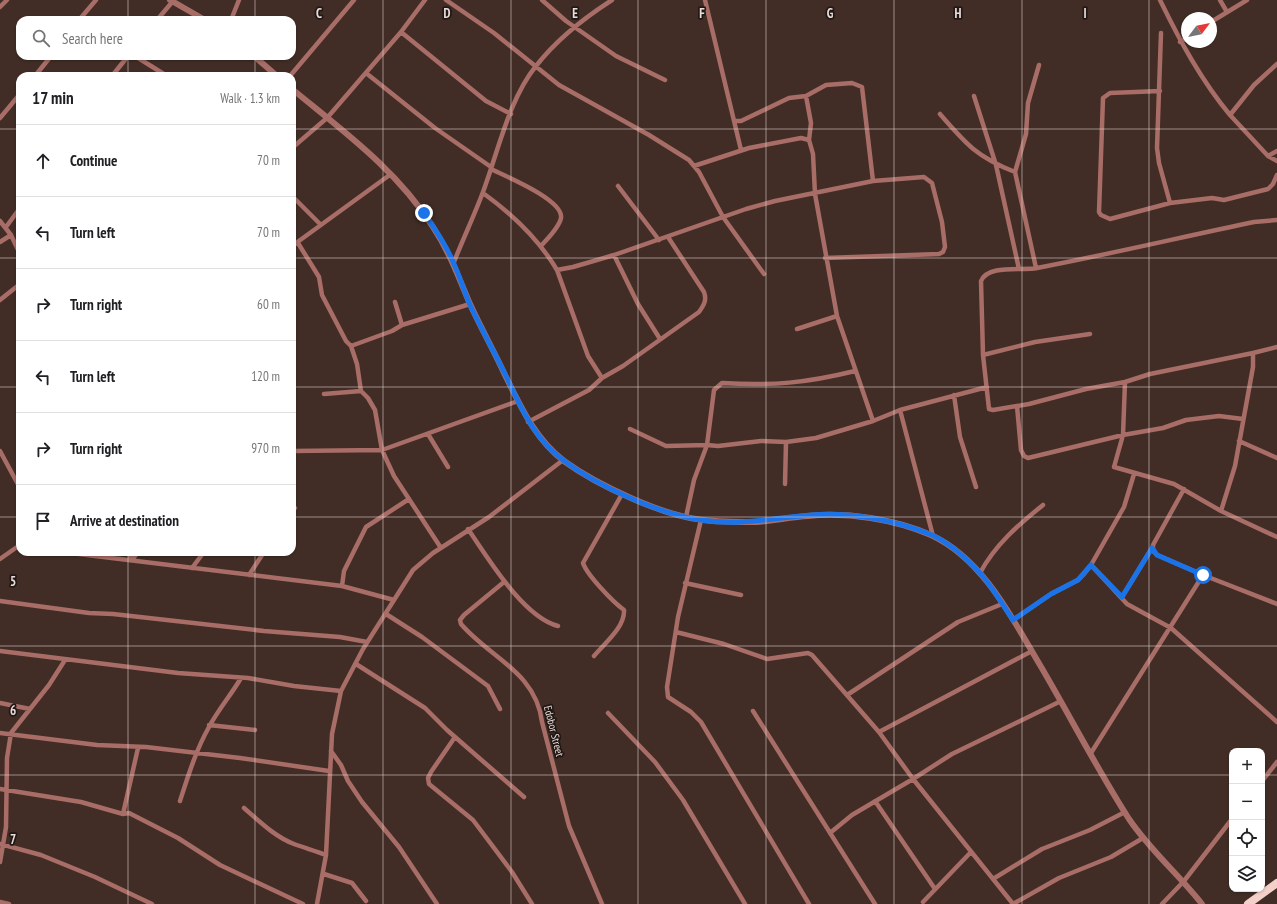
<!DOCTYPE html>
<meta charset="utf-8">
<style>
body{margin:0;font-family:"PT Sans Narrow",sans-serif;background:#f2f2f2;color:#202124}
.controls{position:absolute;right:12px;bottom:12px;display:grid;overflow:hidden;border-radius:8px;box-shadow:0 1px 3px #0004}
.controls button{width:36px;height:36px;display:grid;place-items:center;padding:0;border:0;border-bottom:1px solid #e0e0e0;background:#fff;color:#202124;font:20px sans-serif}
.compass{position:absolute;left:1181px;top:12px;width:36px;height:36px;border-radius:50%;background:#fff;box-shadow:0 1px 3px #0004;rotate:58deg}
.stop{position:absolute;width:12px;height:12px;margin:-9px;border:3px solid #1a73e8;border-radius:50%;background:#fff}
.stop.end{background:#1a73e8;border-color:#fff;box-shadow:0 1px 4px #0008}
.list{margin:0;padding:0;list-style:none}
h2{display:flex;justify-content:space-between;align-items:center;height:52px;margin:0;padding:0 16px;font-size:17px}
h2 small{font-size:13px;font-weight:400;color:#757577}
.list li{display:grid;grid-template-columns:26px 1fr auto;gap:12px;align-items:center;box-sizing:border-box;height:72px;padding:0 16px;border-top:1px solid #e0e0e0}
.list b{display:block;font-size:15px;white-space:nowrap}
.list em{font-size:13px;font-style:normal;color:#757577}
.icon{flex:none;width:22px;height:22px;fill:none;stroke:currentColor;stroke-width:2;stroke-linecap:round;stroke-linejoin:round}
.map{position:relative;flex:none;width:1277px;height:904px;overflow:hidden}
.search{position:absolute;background:#fff;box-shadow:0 1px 3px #0004;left:16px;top:16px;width:280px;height:44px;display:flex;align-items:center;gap:10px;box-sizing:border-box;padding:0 14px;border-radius:12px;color:#757577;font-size:15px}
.panel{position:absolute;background:#fff;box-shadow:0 1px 3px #0004;left:16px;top:72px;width:280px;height:484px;border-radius:12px}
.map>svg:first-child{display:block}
</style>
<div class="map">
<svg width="1277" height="904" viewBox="0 0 1277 904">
<rect width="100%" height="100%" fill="#412d26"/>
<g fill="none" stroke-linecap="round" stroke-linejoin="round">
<path stroke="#a86d66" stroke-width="4.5" d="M446,0L494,33L559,85L649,135L689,160L699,172L723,217L764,274
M542,0L566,21L616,56L665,80
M705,0L741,150
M1160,0C1180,41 1201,80 1230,115
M1220,0L1227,12
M0,7L7,0
M79,20L96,0
M157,20L173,1
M231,20L239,0
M1211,22L1247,0
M401,32L486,101L511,114
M1161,33L1157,148L1159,163L1170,203
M1180,42L1187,38
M135,56L167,76
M1277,64L1254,85L1230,115L1268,156L1277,161
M366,73L435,128L491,167
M35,76L51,56
M112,76L128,56
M290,76L354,0
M1160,91L1110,93L1103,98L1099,212L1101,215L1110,219L1170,203L1212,198L1224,200L1268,189L1273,184L1277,175
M806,96L811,123L809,140
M974,96L996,165L1019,269
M940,114C966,144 977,157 1015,172
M0,118L20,94
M735,121H741L789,98L806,96L826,85L852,83L862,87L873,181
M292,148L327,118L401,32L425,0
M1268,156L1277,151
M694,166L749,148L801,138L809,140L813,154L815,194L837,316L873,421
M491,169C505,176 564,200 561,218C559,228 547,239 541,246
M618,186L659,240
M483,193C512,214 538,238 557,270L588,356L602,378
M292,196L321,225
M0,221L11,235L20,254
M6,227L20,208
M0,242L11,235
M298,243L319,277L322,295L346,341L351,346
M292,246L391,174
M614,255L638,304L660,339
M454,262C463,239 474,216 483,192C498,152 509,99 536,66C557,39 584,18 612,0
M1036,268L1015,172L1026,134L1028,103L1039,65
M557,270L573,267L614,255L746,209L775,201L873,181L924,177L932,183L942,222L945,247L943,252L939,254L825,258
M0,300L20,284
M395,302L402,325
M797,329L837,316
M1277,347L1253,353V367L1235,466L1221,511L1277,537
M1253,353L1150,374L1125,382L1086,389L1029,404L993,410L989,409L983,355L981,281C988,264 1022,271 1037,268C1110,254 1182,237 1254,222L1277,220
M983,355L1035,342L1090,334
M1125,382L1123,435L1114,467L1174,484L1221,511
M324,394L361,391
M954,395L960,437L976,487
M1017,406L1021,450L1024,456L1028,458L1123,435L1163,428L1186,420L1219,416L1243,419
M900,410L933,536
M528,422L589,390L602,378L623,366L699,312C704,305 707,300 704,292L668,237
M630,429L666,446L707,445L714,390L722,383C773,386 806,383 855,371
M428,434L448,467
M1239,441L1277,458
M0,451L20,488
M292,451L382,450L518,401
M785,484L786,442
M1184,489L1153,545V551L1157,555L1203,575
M292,512L295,508
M686,517L694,480L707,445L718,446L761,441L786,442L816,438L873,421L900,410L987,387
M701,520L678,617L667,687L668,697L691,712L701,722L809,904
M468,529C488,558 523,617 558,626
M441,548L394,476L382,450L375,410L368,398L361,391L357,364L351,346L392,331L402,325L470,304
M62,552L342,586L394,600
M128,552L132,560L138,552
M0,559L17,547H20
M1091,565L1127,604L1171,628L1277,722
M192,568L204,552
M980,573C995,545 1018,525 1043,505
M249,575L264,552
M504,582L464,615L460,620L461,624C490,658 536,672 542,722L569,826L602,904
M685,583L741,595
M342,586L344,571L366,527L409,499
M1122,597L1152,548
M0,601L89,613L113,614L264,631L340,637L367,642
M386,614L422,637L488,686L500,709
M1013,620L1051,594L1078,580L1083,575L1091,565L1124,507L1134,474
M676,632L724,644L767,659L808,653L812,655L879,732L913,779L1013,904
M0,651L178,673L248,678L294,686L341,691
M594,656C605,643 625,627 624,610C613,602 587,575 583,563L622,494
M356,664L425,708L447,730L524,797
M847,695L958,622L1002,604
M0,703L30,709
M753,711L875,904
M608,713L655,762L683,800L745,904
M209,725L255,730
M879,732L1032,651
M0,733L97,745L146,747L240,758L329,771
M455,737L431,772L428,778L429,784L473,820L512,872L532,904
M331,751L341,765L348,781L362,802L399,847L437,904
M1091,753L1203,575L1277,604
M1262,781L1277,762
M0,789L81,802L123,814L129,813L178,838L220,865L303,904
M180,801C188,776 196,750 209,727C218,710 231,695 241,678
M875,801L935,889
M244,808C259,821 275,837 294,844C305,848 316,851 326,855
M123,814L138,748
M830,833L852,815L913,779L952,754L1061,701
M0,844L41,855L95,877L152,904
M0,862L6,827L7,758L11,733L49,685L65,660
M324,874L352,883L366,901
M993,879L1042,849L1090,830L1125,812
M0,902L9,904
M923,902L971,852
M317,904L326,855L332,734L341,691L363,649L413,570L433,553L489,517L563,460
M1013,904L1059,878L1111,857L1143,838
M1162,904L1184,881L1232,819"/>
<path stroke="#a86d66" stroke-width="6" d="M170,0L205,20
M254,56L277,76
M292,89C343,131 397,170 433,227C450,253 458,276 470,304C481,328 494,351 505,375C521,407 535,439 564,461C597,485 663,516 703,520C720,522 738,522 756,522C773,521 791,517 808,516C848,512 894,519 931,535C983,559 1012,618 1040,665C1070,716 1097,769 1129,819C1150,850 1179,875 1202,904"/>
<path stroke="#f4d0ca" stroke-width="8" d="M1248,904L1277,883"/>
</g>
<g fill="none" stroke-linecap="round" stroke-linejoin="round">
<path stroke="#1a73e8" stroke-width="5" d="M424,213C435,229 447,246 454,264C460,277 464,291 470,305C481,328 493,350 504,372C520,405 533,438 563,460C597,486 659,514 701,520C738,526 774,518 811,515C851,512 895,520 932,535C949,543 966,558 979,572C992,586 1002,604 1013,620L1051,594L1078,580L1091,565L1122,597L1152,548L1157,555L1203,575"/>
</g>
<path fill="none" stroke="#eadcd8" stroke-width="1" stroke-opacity="0.55" d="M128,0V20M255,0V20M383,0V904M511,0V904M638,0V904M766,0V904M894,0V904M1022,0V904M1149,0V904M128,56V76M255,56V76M0,129H20M292,129H1277M0,258H20M292,258H1277M0,387H20M292,387H1277M0,517H20M292,517H1277M128,552V904M255,552V904M0,646H1277M0,775H1232M1262,775H1277"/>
<g text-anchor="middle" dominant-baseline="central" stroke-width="3.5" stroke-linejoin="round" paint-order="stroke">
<g font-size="11" fill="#eadcd8" stroke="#211815">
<text transform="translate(554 731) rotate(76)">Edobor Street</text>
</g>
</g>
<g font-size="13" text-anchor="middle" font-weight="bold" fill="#eadcd8" stroke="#211815" stroke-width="3.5" stroke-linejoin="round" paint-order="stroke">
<text x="319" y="18">C</text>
<text x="447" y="18">D</text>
<text x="575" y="18">E</text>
<text x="702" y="18">F</text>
<text x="830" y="18">G</text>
<text x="958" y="18">H</text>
<text x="1085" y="18">I</text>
<text x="13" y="586">5</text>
<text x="13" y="715">6</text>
<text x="13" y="844">7</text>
</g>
</svg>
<div class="controls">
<button>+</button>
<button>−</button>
<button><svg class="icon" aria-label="locate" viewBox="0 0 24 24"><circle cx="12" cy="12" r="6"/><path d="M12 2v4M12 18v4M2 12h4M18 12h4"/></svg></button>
<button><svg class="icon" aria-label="layers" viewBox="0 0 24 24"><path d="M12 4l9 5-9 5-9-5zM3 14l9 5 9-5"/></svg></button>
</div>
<svg class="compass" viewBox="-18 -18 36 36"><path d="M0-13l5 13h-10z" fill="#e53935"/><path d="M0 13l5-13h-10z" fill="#757577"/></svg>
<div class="stop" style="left:1203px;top:575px"></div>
<div class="stop end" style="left:424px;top:213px"></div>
<div class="search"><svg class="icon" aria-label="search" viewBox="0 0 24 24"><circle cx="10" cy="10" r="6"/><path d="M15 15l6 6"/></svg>Search here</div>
<section class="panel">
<h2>17 min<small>Walk · 1.3 km</small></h2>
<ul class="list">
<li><svg class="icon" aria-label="ahead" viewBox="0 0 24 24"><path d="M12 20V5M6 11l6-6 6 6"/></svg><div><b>Continue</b></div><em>70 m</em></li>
<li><svg class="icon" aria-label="left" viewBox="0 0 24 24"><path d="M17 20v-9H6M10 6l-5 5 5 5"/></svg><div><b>Turn left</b></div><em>70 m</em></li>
<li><svg class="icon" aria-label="right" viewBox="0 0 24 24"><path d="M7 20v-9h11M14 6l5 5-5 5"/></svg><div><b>Turn right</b></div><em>60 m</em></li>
<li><svg class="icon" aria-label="left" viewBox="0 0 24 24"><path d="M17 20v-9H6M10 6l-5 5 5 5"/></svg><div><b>Turn left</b></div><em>120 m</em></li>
<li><svg class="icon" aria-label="right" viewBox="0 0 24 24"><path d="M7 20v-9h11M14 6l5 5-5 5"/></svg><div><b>Turn right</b></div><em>970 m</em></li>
<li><svg class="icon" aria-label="arrive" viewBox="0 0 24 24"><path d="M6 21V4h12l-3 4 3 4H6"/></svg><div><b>Arrive at destination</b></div></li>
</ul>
</section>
</div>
